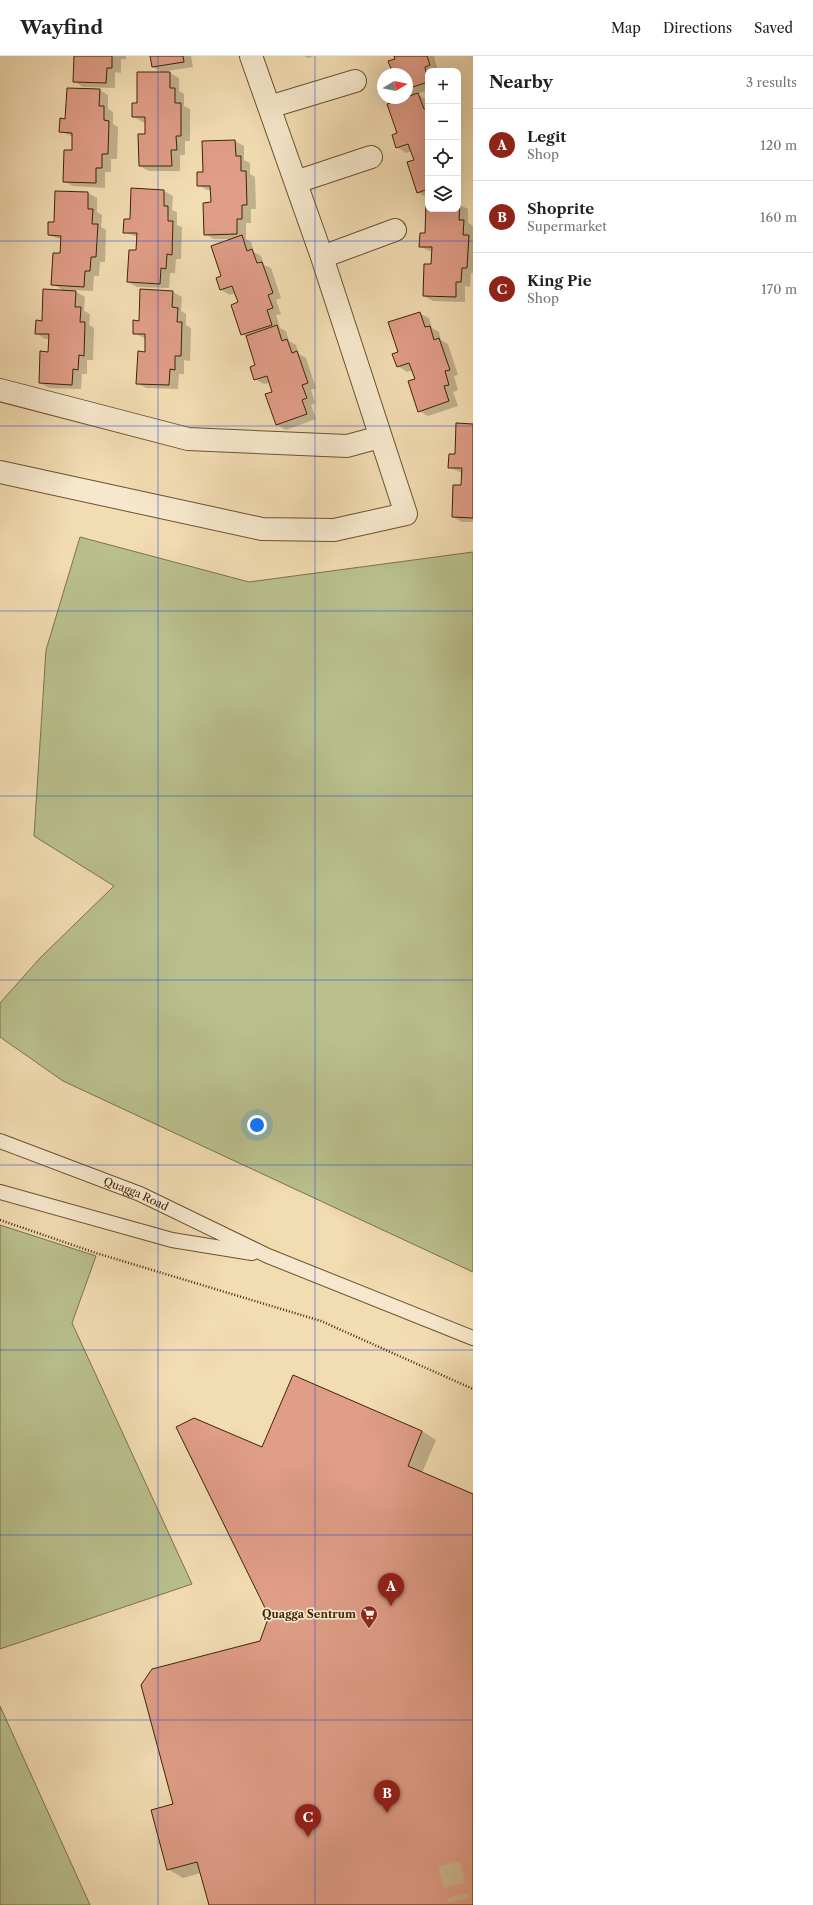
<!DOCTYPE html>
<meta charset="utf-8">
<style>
body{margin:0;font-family:"Libre Caslon Text",serif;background:#f2f2f2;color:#222}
.controls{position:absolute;right:12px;top:12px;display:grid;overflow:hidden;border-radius:8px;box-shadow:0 4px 16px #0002}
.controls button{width:36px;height:36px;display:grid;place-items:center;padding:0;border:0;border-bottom:1px solid #e0e0e0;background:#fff;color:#222;font:20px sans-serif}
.compass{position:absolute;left:377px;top:12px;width:36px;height:36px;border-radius:50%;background:#fff;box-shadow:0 4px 16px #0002;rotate:80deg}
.you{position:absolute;left:257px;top:1069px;width:14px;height:14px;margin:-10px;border:3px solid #fff;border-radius:50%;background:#1a73e8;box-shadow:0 0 0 6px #1a73e833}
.badge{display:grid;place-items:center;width:26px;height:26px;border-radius:50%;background:#8f2418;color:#fff;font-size:13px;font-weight:700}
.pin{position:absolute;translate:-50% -33px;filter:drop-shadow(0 1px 2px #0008)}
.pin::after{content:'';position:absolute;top:21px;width:14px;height:12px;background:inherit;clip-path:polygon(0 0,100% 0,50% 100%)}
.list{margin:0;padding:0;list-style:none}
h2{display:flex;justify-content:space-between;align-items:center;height:52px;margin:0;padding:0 16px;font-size:17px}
h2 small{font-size:13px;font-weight:400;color:#767676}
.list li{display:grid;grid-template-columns:26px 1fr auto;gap:12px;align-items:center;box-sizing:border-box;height:72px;padding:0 16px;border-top:1px solid #e0e0e0}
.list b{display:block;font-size:15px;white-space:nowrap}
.list p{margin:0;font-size:13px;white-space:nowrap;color:#767676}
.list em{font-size:13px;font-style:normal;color:#767676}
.icon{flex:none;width:22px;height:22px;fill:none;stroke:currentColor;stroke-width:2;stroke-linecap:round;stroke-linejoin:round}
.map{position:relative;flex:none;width:473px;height:1849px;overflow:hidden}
header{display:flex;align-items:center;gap:24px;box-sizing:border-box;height:56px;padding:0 20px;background:#fff;border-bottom:1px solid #e0e0e0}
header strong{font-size:19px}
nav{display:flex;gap:22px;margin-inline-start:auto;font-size:14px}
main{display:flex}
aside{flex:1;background:#fff}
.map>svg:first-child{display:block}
</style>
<header>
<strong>Wayfind</strong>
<nav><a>Map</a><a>Directions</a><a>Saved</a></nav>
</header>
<main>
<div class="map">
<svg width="473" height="1849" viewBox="0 0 473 1849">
<rect width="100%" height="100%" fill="#f2dcb2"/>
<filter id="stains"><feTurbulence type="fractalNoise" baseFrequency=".005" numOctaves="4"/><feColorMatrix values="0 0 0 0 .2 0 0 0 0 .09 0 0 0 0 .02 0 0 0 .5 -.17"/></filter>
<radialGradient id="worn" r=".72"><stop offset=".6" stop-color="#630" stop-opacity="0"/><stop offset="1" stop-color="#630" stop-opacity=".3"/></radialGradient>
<path fill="#b9c08d" stroke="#7c7248" d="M80,481L249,526L473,496V1216L63,1025L0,981V947L41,901L114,830L34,780L46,594Z
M0,1169L96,1200L72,1267L192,1528L0,1593Z
M0,1650L90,1849H0Z"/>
<path fill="#0003" d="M75,0H126V3H121V17L115,16V32L83,31L74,25Z
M151,0H191L193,11L167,15L179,22V35L184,38V50L190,53V85H185V99H180V115H149L140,110L146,79V66H142L133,60L138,48L163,17L153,11Z
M304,0H314L308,2Z
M395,0H436L434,1L438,14L428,15V34L417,38L428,45L427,142L418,136L415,105L412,95L406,97L397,91L398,78L409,41L407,40V18H394L397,4Z
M99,34L108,39V53L113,56V68L118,71L117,103H111V116H105V132L73,130L64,125L73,95V81L60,75L66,64Z
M235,85L244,90V104L250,107V118L255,121L256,153H251V167H246V183L251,186L254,196L261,200L264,209L271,212L281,242L276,244L281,258L276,259L280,272L286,275L289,285L296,289L299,298L306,302L316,332L311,334L315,347L311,349L316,363L286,374L276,368L273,337L270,327L264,328L255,323L257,310L247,281L242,278L239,247L236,237L230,239L221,234L222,220L234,183H214L205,178L212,147V134H207L198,129L204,117L203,86Z
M164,135L173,140L172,154L177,156V169L182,171L181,203H176L175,217H170L169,232L137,231L128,226L137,195L138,181L124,176L131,164Z
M88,137L97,142V156L102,159L101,171L106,174L105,206H100L99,220H94L93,235L73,234L85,241L84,255L90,258L89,269L94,272L93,304H87V318H82L81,333L49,332L40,327L49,297V283H45L36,277L64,235L53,228L61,198L62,184L49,179L55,167Z
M428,147V153H458V148L468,153V167L473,170V217H471L470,231L465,230V246L433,245L424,240L432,209L433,195H429L420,190L426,178Z
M173,236L182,241L181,255L186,258V269L191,272L190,305L184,304V318H179L178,333L146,332L137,327L146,297V283L134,277L139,266Z
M419,257L429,262L432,272L439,276L441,284L448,288L458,319L454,320L458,334L453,336L458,350L428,360L419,355L416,324L413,314L407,316L398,310L399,297Z
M473,369V466H462L453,461L462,430V417L449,411Z
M422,1375L436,1384L422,1417L473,1439V1849H210L201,1817L183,1822L168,1813L175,1748L261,1586L270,1560L262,1393Z"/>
<path fill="#e09d87" stroke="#3e2404" d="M74,0H112V12H107L106,27L73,26Z
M150,0H183L184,6L152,11Z
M394,0H427L430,9L425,11L428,26L407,33V18H393L388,5L395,3Z
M137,16H170V32H175V47H181V80H176L177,94H171L172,110H139L138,78H145V61H132V47H137Z
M67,32L100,33L99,50H104V64L109,65L108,98H102V112H96V127L63,126L64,94H72V77L59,76L60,62L65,63Z
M418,37L424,53L428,51V133L417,137L407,106L414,104L408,88L396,92L392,79L397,77L387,48Z
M235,84L236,100H241V115H246L247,149H242V163H237V178L204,179L203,147L211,146L210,130H197V116H203L202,85Z
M131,132L164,134V150H168V165H173L172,199L167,198L166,213L161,212L160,228L127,226L129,194H136L137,177H123L124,163H130Z
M55,135L88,136V153H93L92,168H98L96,201H91L90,215H85L84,231L51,229L53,197H60L61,180L48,179V166H54Z
M426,146H428V153H458V147H460L459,164H464L463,179H469L467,212H462L461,226H456V241L423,240L424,208H431L432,191H419L420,177H425Z
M242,179L247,195L252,193L257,207L262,206L273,237L268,239L273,252L267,254L272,269L241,279L231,249L238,246L232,230L220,234L216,222L221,220L211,190Z
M43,233L76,235L75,251H81L80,266H85L84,300L79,299L78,314L73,313L72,329L39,327L40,295L48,296L49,278H35L36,264L42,265Z
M140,233L173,235L172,251L178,252L177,266H182L181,300H175V314L170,313L169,329L136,328L138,295L145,296V278H133V264L139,265Z
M420,256L425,271L430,270L434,284L439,282L450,314L445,315L449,329L444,330L449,345L418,356L408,325L415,323L409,307L397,311L392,298L398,296L388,266Z
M277,269L282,285L287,283L292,297L297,295L308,327L302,329L307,342L302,344L307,358L276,369L265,338L272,336L267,320L254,324L250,311L255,309L246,280Z
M456,367L473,368V462L452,461L453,429H461L462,412H448L449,398H455Z
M293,1319L422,1375L408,1410L473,1438V1849H209L197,1806L167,1814L151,1754L173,1748L141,1629L152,1613L260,1585L269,1560L176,1371L194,1362L262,1391Z"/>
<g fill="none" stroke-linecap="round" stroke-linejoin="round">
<path stroke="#ceb78f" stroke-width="22" stroke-dasharray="22 11" stroke-linecap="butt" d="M449,1808L458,1844"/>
<g stroke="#6b5230" stroke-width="16">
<g id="lane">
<path id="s1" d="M0,1085L140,1138L268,1200L473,1282"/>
<path d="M0,1136L172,1184L252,1197"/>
</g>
</g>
<g stroke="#6b5230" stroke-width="24">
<path id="street" d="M269,51L355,25
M296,126L371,101
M322,201L395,174
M0,334L188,383L347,390L380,381
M0,416L262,473L334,474L406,458L322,201L251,0"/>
</g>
<path stroke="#3e2404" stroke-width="2.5" stroke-dasharray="1 2" stroke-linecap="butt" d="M0,1164L96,1197L321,1265L473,1333"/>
<use href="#lane" stroke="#f7e8cd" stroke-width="14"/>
<use href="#street" stroke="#f7e8cd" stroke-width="22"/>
</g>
<path fill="none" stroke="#1d4ed8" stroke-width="1" stroke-opacity="0.55" d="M158,0V1849M315,0V1849M0,185H473M0,370H473M0,555H473M0,740H473M0,924H473M0,1109H473M0,1294H473M0,1479H473M0,1664H473"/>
<defs>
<g id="supermarket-pin" transform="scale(0.9)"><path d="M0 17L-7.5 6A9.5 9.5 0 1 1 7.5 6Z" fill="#8f2418" stroke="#f7e8cd"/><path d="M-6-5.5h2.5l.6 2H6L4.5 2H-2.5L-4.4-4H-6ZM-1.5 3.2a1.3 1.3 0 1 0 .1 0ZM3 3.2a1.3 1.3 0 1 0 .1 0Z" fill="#fff"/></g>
</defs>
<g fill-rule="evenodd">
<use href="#supermarket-pin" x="369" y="1558"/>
</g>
<g text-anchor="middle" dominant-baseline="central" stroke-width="3.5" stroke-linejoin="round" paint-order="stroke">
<g font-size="11" fill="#3e2404" stroke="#f7e8cd">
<text stroke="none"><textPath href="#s1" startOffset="146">Quagga Road</textPath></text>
</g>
<g font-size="11" font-weight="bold" fill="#3e2404" stroke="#f7e8cd" text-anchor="end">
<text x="356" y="1558">Quagga Sentrum</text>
</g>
</g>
<rect width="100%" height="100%" filter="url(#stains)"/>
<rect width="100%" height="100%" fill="url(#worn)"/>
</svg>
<div class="controls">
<button>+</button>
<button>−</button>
<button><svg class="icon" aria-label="locate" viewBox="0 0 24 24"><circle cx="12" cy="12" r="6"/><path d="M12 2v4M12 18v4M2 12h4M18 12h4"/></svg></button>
<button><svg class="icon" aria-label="layers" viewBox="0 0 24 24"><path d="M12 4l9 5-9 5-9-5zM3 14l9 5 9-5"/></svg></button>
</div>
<svg class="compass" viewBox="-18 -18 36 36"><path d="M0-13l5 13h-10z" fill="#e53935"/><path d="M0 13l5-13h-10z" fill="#767676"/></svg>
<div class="you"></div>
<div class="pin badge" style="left:391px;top:1550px">A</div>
<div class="pin badge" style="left:387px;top:1757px">B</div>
<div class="pin badge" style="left:308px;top:1781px">C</div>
</div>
<aside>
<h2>Nearby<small>3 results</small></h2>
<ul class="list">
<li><span class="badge">A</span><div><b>Legit</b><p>Shop</p></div><em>120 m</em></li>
<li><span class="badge">B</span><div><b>Shoprite</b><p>Supermarket</p></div><em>160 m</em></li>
<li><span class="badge">C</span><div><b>King Pie</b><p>Shop</p></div><em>170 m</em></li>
</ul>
</aside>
</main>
